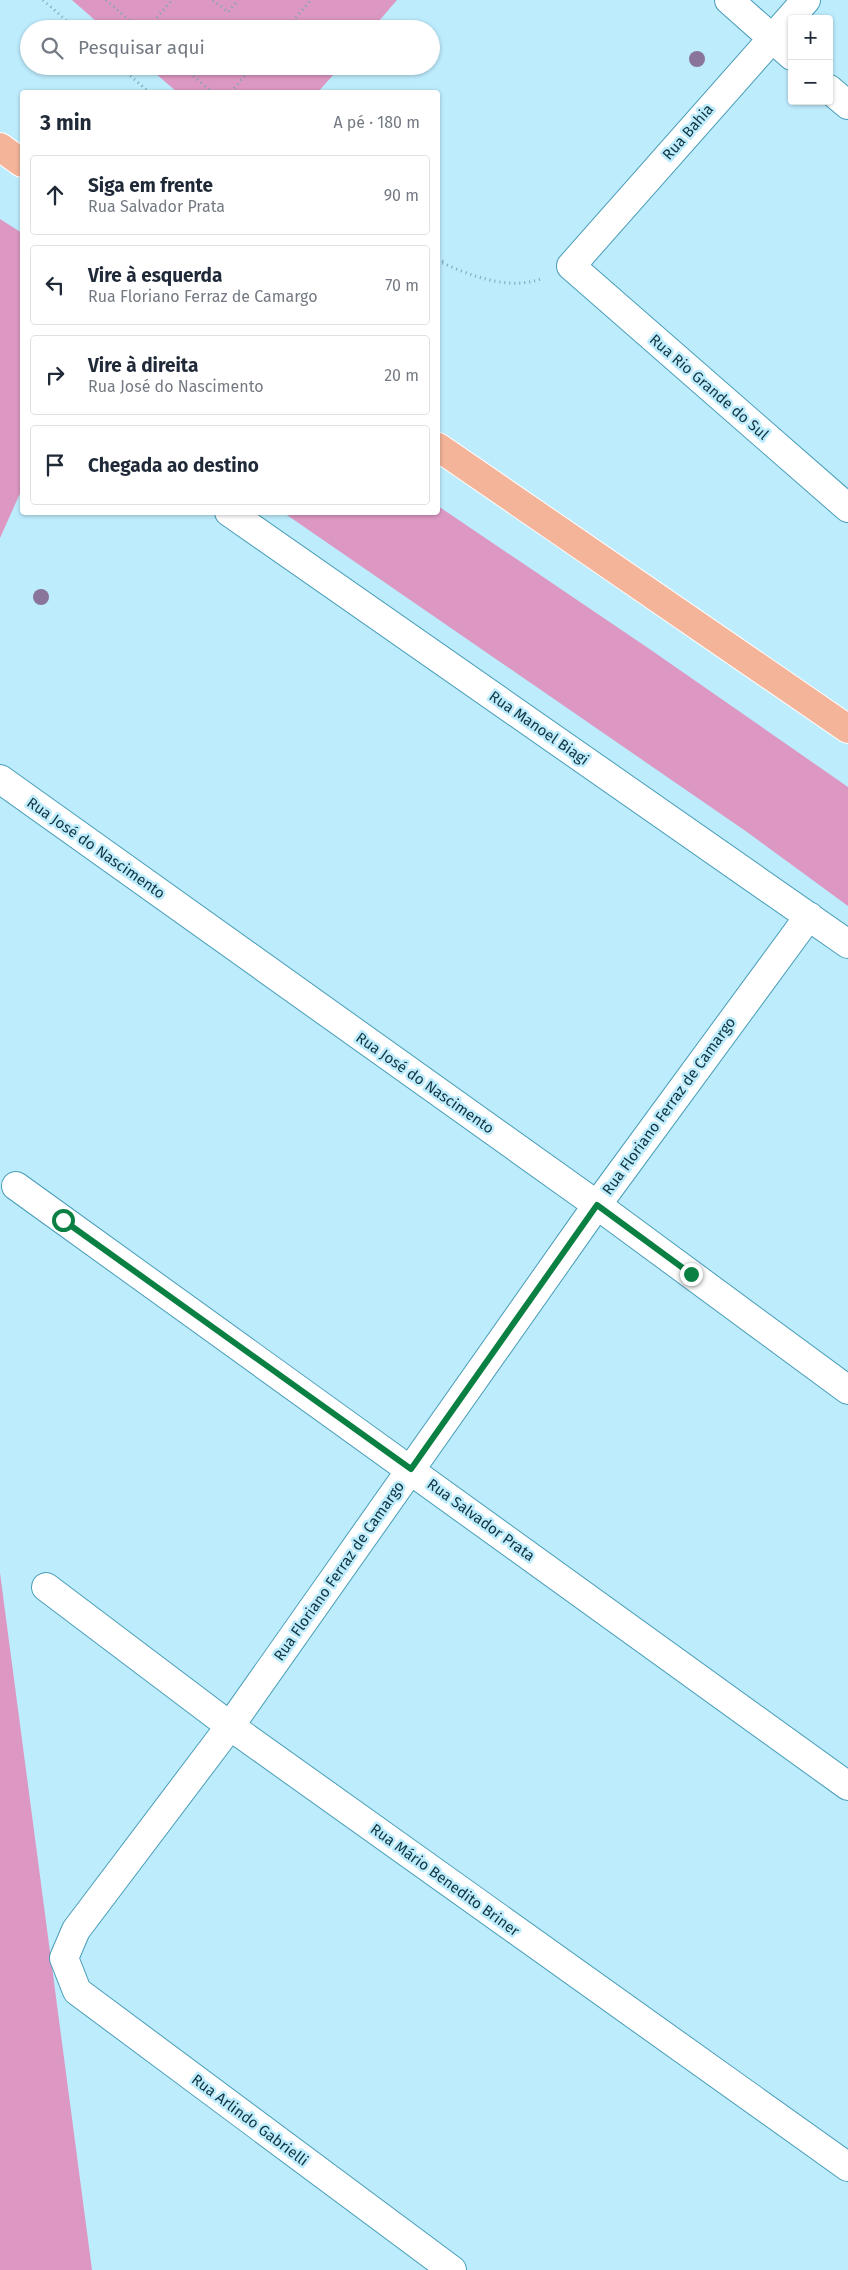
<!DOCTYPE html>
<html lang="pt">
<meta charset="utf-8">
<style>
body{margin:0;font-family:"Fira Sans",sans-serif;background:#f2f2f3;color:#1f2937}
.controls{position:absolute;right:15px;top:15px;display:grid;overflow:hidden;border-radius:5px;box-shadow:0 1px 4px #0004}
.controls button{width:45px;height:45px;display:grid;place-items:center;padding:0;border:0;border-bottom:1px solid #e0e1e3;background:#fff;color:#1f2937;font:25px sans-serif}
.stop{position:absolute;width:15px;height:15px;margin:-11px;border:4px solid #0b8043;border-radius:50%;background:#fff}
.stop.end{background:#0b8043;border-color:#fff;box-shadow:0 1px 5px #0008}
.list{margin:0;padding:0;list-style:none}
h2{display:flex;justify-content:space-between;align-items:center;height:65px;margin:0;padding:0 20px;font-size:21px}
h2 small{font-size:16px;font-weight:400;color:#747a83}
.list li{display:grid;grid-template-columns:32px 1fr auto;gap:15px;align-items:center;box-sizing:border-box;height:80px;margin:0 10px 10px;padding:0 10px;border:1px solid #e0e1e3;border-radius:5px}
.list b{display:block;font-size:19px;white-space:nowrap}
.list p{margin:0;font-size:16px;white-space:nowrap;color:#747a83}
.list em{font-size:16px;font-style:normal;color:#747a83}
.icon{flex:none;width:28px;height:28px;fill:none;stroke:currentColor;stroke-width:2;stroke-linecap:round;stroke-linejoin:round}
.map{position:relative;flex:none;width:848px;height:2270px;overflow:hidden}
.search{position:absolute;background:#fff;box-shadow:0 1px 4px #0004;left:20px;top:20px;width:420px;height:55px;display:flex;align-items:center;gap:12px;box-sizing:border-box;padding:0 18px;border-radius:28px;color:#747a83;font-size:19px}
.panel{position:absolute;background:#fff;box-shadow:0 1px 4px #0004;left:20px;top:90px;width:420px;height:425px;border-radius:5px}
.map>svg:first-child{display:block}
</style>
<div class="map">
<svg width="848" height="2270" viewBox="0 0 848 2270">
<rect width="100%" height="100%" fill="#bdecfd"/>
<path fill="#dc98c2" d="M72,0H397L372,29H105Z
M147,66H341L318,92H177Z
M0,219L22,233V489L0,538Z
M438,506L648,648L848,787V906L747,832L284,513L438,512Z
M0,1573L92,2270H0Z"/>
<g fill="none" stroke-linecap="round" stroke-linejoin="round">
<g stroke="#499db8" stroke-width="30">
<path id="minor" d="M729,0L792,56
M806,0L571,266L848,508
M829,89L848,105
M229,512L848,944
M0,779L597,1205L848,1390
M16,1186L848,1786
M46,1587L230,1726L848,2167
M452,2270L77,1991L64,1958L76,1930L230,1726L597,1205L809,916"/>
</g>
<g stroke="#fff" stroke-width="30">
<path id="major" d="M0,147L22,163
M438,447L848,729"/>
</g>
<path stroke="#7ba6b4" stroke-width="3" stroke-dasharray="1 4" stroke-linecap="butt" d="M43,0L76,29
M106,0L139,29
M213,0L228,12L238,0
M147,29L172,0
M286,29L311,0
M119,66L149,92
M182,66L212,92
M231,92L253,66
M438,258L444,262
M438,261C469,275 509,292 543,278"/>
<use href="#minor" stroke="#fff" stroke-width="28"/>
<use href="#major" stroke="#f3b49a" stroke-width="28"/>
</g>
<g fill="#89749a">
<circle cx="697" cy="59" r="8"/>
<circle cx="41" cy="597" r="8"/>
</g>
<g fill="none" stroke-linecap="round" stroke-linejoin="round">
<path stroke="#0b8043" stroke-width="6" d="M63,1220L411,1469L597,1205L691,1274"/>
</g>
<g text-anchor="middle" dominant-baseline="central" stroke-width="5" stroke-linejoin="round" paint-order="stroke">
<g font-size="15" fill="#113540" stroke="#bdecfd">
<text transform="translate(688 132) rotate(-49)">Rua Bahia</text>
<text transform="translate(709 387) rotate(41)">Rua Rio Grande do Sul</text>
<text transform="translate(539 728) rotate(35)">Rua Manoel Biagi</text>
<text transform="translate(96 848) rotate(35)">Rua José do Nascimento</text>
<text transform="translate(425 1083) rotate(35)">Rua José do Nascimento</text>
<text transform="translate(669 1106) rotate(-54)">Rua Floriano Ferraz de Camargo</text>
<text transform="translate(481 1520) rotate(36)">Rua Salvador Prata</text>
<text transform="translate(339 1571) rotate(-55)">Rua Floriano Ferraz de Camargo</text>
<text transform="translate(445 1880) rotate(36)">Rua Mário Benedito Briner</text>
<text transform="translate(250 2120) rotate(37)">Rua Arlindo Gabrielli</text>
</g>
</g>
</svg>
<div class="controls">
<button>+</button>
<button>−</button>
</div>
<div class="stop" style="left:63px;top:1220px"></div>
<div class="stop end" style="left:691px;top:1274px"></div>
<div class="search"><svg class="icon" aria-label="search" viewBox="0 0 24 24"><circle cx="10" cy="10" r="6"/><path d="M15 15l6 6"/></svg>Pesquisar aqui</div>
<section class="panel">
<h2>3 min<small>A pé · 180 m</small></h2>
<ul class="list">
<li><svg class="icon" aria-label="ahead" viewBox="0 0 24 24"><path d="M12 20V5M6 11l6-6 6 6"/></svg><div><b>Siga em frente</b><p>Rua Salvador Prata</p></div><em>90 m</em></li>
<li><svg class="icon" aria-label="left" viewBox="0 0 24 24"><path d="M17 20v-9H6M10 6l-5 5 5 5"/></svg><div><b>Vire à esquerda</b><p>Rua Floriano Ferraz de Camargo</p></div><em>70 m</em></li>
<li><svg class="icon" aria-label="right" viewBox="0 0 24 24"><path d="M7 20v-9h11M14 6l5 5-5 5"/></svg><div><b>Vire à direita</b><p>Rua José do Nascimento</p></div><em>20 m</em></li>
<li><svg class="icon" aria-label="arrive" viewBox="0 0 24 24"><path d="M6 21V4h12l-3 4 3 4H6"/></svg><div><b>Chegada ao destino</b></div></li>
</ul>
</section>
</div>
